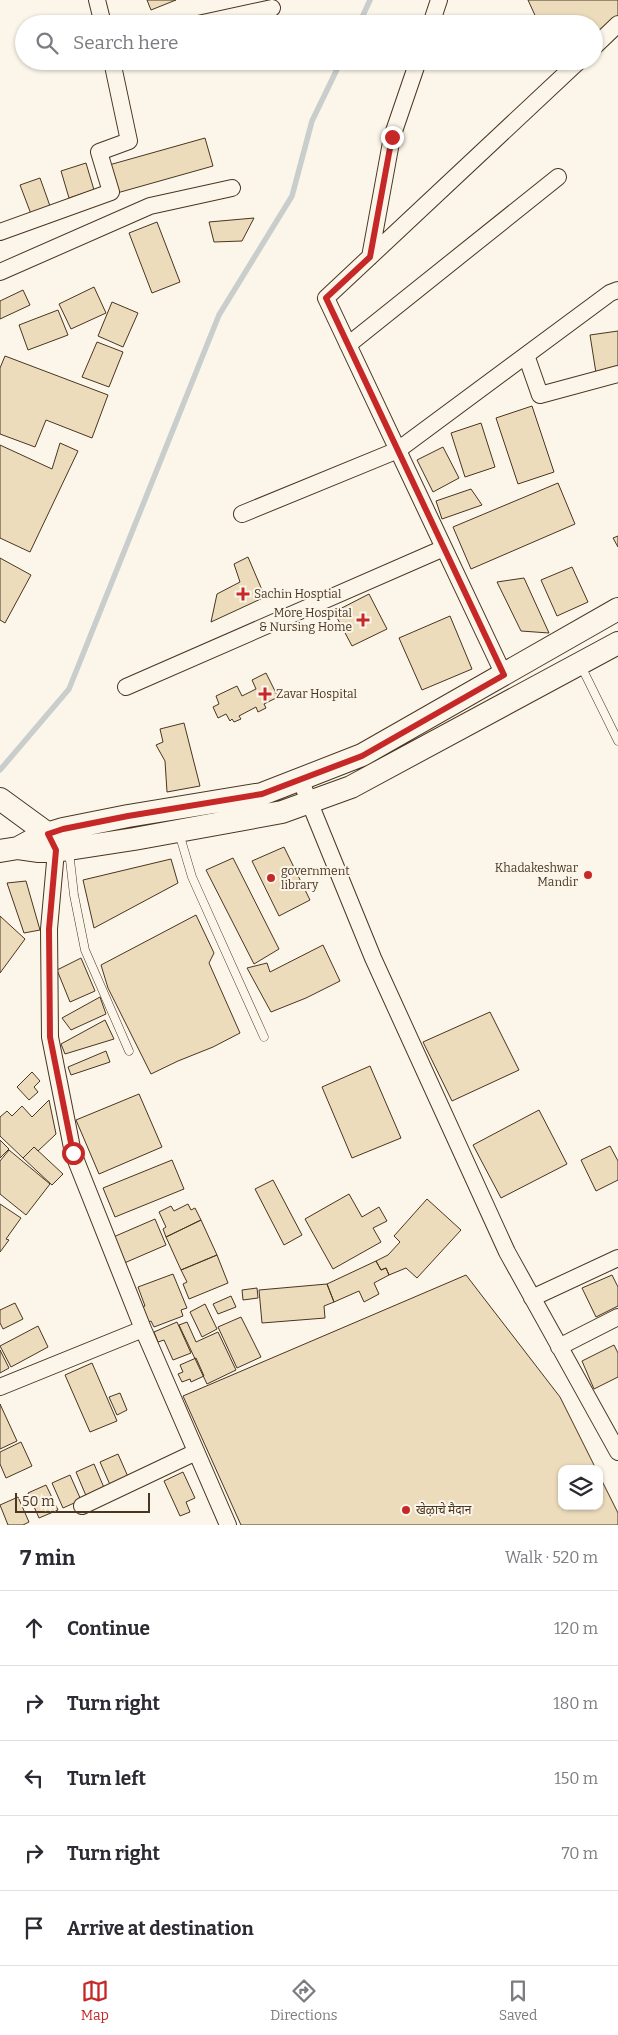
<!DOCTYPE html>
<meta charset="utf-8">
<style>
body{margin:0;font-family:Bitter,"Noto Sans Devanagari",serif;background:#f7f7f7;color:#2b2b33}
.controls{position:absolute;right:15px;bottom:15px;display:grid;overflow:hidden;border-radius:10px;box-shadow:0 1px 4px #0004}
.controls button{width:45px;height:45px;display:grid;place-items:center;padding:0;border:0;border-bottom:1px solid #e1e1e2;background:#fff;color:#2b2b33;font:25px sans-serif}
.scale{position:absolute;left:15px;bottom:12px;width:135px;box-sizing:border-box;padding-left:5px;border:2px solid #4a3520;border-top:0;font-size:14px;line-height:18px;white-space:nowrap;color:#4a3520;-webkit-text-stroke:4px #fbf6e9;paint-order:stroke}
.stop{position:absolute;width:15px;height:15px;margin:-11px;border:4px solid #c62828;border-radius:50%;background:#fff}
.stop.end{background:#c62828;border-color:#fff;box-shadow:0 1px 5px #0008}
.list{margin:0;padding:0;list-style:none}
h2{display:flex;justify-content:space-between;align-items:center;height:65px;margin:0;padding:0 20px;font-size:21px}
h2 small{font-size:16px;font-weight:400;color:#7c7c81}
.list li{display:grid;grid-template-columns:32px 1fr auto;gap:15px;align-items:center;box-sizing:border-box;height:75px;padding:0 20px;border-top:1px solid #e1e1e2}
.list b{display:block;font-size:19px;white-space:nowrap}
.list em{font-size:16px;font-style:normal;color:#7c7c81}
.icon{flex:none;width:28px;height:28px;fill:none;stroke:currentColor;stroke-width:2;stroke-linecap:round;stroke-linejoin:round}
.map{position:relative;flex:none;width:618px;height:1525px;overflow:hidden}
.search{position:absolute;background:#fff;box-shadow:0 1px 4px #0004;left:15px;right:15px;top:15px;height:55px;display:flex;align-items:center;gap:12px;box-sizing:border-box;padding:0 18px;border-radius:28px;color:#7c7c81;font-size:19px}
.sheet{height:440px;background:#fff}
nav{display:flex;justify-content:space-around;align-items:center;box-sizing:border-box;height:70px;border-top:1px solid #e1e1e2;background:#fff;font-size:14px;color:#7c7c81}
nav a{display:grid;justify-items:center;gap:2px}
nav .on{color:#c62828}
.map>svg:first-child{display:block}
</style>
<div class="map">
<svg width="618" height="1525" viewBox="0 0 618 1525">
<rect width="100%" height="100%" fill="#fbf6e9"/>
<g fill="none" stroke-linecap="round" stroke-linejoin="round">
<path stroke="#c9cecd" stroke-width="5.5" d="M359,24L370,0
M0,770L69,689L219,315L292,196L312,121L341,61"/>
</g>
<path fill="#ecdcbc" stroke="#4a3520" d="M147,0H176L151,10Z
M528,0H618V22L594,38V24H539Z
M205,138L213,166L117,193L109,165Z
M86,163L94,190L69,198L61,171Z
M40,178L50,206L31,214L20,185Z
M254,218L242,241L214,242L209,222Z
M157,222L180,282L152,293L129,233Z
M94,287L106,313L71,329L59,304Z
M23,290L30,305L0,319V301Z
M112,302L138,313L123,347L98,336Z
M58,310L68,335L28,350L19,325Z
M618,331V369L596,373L590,335Z
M97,342L123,352L109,387L82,377Z
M5,356L108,395L92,438L46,420L35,447L0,434V368Z
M532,406L554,472L518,484L496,418Z
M481,423L495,467L465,477L451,433Z
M60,443L78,451L30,552L0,538V445L52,469Z
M443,447L459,478L433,492L417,460Z
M558,483L575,524L471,569L453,527Z
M471,489L482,505L442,519L436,501Z
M618,536V547L613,538Z
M248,557L265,597L211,622L217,594L240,582L234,564Z
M0,558L31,575L5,623L0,620Z
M572,567L588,602L557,616L541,580Z
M524,578L549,633L521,631L497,582Z
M369,594L387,629L352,646L334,612Z
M450,616L472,669L422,690L399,638Z
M266,673L278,697L264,704L266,708L258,712L256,707L239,716L241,719L234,722L232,719L230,721L226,714L218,718L213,707L219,704L216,696L237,686L242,696L256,689L252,680Z
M184,723L200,786L167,792L165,761L156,745L163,742L160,729Z
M284,847L310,900L279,916L252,861Z
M233,858L279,949L254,964L206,870Z
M171,859L178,883L94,928L83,880Z
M26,881L40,930L24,933L7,883Z
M196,915L214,953L209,963L240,1033L213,1047L178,1061L151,1074L108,988L101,965Z
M0,916L25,939L0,973Z
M323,945L340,981L306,998L271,1012L247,968L267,963L270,972Z
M81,958L95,991L70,1002L57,970Z
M100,997L106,1014L71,1030L62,1018Z
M490,1012L519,1070L452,1101L423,1042Z
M105,1020L114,1039L65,1054L61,1044Z
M106,1051L110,1062L71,1075L68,1067Z
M370,1066L401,1138L352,1158L322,1087Z
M32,1072L40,1081L34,1087L38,1092L29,1100L17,1087Z
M139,1094L162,1147L99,1174L76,1120Z
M49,1100L56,1134L38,1151L34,1147L23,1158L0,1136V1117L7,1111L12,1116L22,1106L32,1117Z
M539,1110L567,1164L501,1198L473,1145Z
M0,1140L9,1149L0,1158Z
M610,1146L618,1161V1180L596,1191L581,1160Z
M34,1147L63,1174L52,1185L23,1158Z
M9,1150L50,1184L26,1215L0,1194V1161Z
M172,1160L184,1189L115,1217L103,1188Z
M273,1180L302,1235L284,1245L255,1189Z
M349,1194L362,1217L379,1207L387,1221L373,1228L381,1242L333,1269L305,1219Z
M427,1199L461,1230L417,1278L406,1268L389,1275L386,1268L381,1270L376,1261L388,1255L400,1242L394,1236Z
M0,1204L21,1218L6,1239L9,1240L0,1252Z
M188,1204L191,1210L195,1208L201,1220L166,1237L163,1229L166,1227L159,1212L171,1206L174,1211Z
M155,1219L166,1245L122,1264L111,1238Z
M201,1220L217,1255L181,1270L166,1237Z
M217,1255L228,1283L189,1299L183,1284L187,1282L181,1270Z
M376,1261L381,1270L386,1268L389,1275L374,1283L379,1294L364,1302L359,1291L334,1302L327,1284Z
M173,1274L187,1308L181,1310L183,1316L154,1327L151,1321L146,1323L140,1308L145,1306L138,1287Z
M466,1275L560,1397L596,1469H562V1506H599V1475L618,1513V1525H241L183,1396Z
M612,1275L618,1287V1306L596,1317L582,1288Z
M327,1284L334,1302L324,1306L325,1318L262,1323L259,1290Z
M257,1288L258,1298L243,1300L242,1290Z
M231,1296L236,1307L218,1314L213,1304Z
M15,1303L23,1319L3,1329L0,1323V1310Z
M205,1304L217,1329L202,1337L190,1312Z
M241,1317L261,1357L237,1368L218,1327Z
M177,1322L191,1353L173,1360L164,1340L158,1342L154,1332Z
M187,1322L196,1342L218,1332L236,1370L207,1384L179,1325Z
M38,1326L48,1347L11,1367L0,1346Z
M614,1345L618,1353V1377L594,1389L582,1361Z
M0,1350L9,1368L0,1373Z
M196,1358L204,1376L191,1382L190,1379L182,1382L178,1374L183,1372L180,1365Z
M92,1363L117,1421L90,1432L65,1375Z
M120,1393L127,1410L117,1415L109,1397Z
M0,1404L17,1441L0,1449Z
M21,1442L32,1466L6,1478L0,1464V1452Z
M118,1454L129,1479L111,1487L100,1462Z
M94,1464L105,1490L87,1498L76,1472Z
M183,1472L195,1498L186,1502L190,1512L180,1516L164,1481Z
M70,1475L81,1500L63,1508L52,1483Z
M46,1485L58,1510L39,1518L28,1493Z
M18,1497L29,1522L23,1525H8L0,1505Z"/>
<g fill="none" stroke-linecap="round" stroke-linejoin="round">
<g stroke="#4a3520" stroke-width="9">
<path id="lane" d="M581,666L618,741
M179,833L192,877L264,1037
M69,851L74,895L85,950L129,1051"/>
</g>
<g stroke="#4a3520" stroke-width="18">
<path id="street" d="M97,0L103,24
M198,24L272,8
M431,24L439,0
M594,47L618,24
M0,232L111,192L99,152L129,141L112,61
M370,257L392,137L418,61
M0,272L150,206L232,188
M348,345L558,177
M526,355L540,395L618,374
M242,514L398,450L610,293L618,290
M504,675L326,298L579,61
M126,687L444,548
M300,779L373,958L507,1252L618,1452
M52,843L56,851L49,929L50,1037L73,1153L143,1329L228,1525
M532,1298L618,1258
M559,1347L618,1317
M0,1387L143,1329
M82,1506L196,1452"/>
</g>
<g stroke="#4a3520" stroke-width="24">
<path id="secondary" d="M0,799L48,834
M18,848L39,851H56L134,839L282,812L351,787L618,643
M0,851L18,848L40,836L63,829L128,816L262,794L362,755L618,609"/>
</g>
<use href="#lane" stroke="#fbf6e9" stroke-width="8"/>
<use href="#street" stroke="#fbf6e9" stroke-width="16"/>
<use href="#secondary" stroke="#fbf6e9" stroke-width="22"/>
</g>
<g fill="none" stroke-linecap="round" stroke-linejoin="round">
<path stroke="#c62828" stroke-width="6" d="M73,1153L50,1037L49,929L56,850L48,834L63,829L128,816L262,794L362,756L504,675L326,298L370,257L392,137"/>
</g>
<g fill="#c62828" stroke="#fbf6e9" stroke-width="2">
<path d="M240.5 586.5h5v5h5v5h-5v5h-5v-5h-5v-5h5z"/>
<path d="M360.5 612.5h5v5h5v5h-5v5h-5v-5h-5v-5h5z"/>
<path d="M262.5 686.5h5v5h5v5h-5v5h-5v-5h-5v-5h5z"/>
<circle cx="588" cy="875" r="5"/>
<circle cx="271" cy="878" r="5"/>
<circle cx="406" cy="1510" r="5"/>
</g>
<g text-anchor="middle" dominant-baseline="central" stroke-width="4" stroke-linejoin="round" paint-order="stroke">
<g font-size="12" fill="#4a3520" stroke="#fbf6e9" text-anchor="start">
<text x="254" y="594">Sachin Hosptial</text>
<text x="352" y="613" text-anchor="end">More Hospital<tspan x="352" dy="14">&amp; Nursing Home</tspan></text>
<text x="276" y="694">Zavar Hospital</text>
<text x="578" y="868" text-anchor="end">Khadakeshwar<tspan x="578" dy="14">Mandir</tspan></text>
<text x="281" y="871">government<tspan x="281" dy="14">library</tspan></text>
<text x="416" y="1510">खेऴाचे मैदान</text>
</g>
</g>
</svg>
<div class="controls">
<button><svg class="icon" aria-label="layers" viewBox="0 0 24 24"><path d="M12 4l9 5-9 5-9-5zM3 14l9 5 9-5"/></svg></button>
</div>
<div class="scale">50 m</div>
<div class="stop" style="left:73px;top:1153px"></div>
<div class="stop end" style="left:392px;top:137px"></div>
<div class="search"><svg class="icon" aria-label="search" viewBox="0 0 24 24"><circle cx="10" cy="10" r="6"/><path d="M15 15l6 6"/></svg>Search here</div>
</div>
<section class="sheet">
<h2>7 min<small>Walk · 520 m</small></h2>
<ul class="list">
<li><svg class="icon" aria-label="ahead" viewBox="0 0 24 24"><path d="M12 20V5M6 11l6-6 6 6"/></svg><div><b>Continue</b></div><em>120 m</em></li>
<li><svg class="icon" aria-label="right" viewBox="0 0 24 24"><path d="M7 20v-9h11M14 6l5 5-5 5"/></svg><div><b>Turn right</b></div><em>180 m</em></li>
<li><svg class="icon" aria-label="left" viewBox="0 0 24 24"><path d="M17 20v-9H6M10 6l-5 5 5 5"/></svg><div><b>Turn left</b></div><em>150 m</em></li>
<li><svg class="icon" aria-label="right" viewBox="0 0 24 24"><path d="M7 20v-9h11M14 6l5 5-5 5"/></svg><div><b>Turn right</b></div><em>70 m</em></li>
<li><svg class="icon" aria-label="arrive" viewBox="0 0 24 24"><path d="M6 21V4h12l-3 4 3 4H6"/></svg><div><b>Arrive at destination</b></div></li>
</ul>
</section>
<nav>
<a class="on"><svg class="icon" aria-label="map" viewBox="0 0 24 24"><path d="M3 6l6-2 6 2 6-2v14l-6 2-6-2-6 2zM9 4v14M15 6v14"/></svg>Map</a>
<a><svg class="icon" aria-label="directions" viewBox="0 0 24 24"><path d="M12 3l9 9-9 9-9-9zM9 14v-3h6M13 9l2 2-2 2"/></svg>Directions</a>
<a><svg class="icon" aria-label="saved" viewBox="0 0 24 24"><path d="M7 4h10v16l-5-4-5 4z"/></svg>Saved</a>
</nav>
